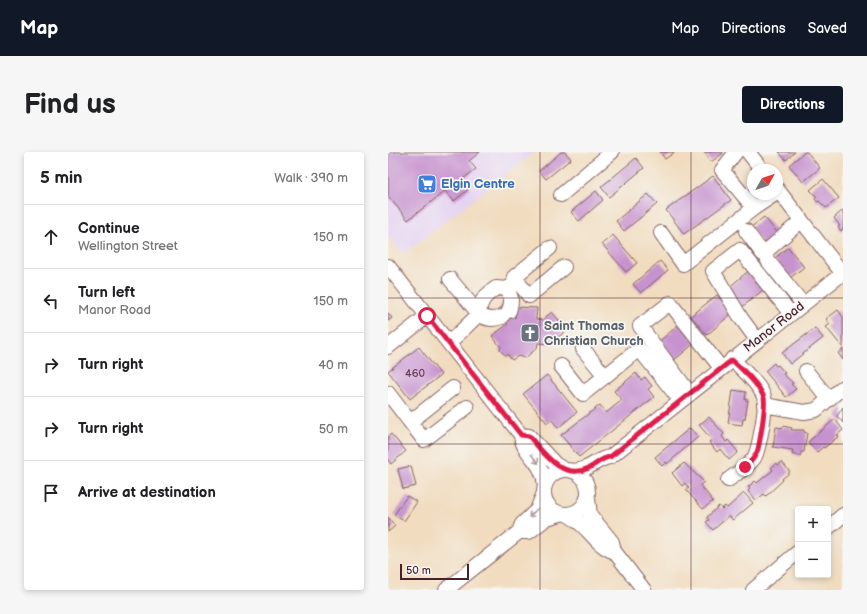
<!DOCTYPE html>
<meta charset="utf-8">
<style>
body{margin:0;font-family:"Balsamiq Sans",sans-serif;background:#f6f6f6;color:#202124}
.controls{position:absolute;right:12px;bottom:12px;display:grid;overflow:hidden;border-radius:4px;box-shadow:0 2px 6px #0003}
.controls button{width:36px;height:36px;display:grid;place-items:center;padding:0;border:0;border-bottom:1px solid #e0e0e0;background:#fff;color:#202124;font:20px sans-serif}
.compass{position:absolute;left:359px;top:12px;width:36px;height:36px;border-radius:50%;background:#fff;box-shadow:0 2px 6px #0003;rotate:50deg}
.scale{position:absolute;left:12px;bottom:10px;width:69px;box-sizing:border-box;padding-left:4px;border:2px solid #4a1f2b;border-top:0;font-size:11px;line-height:14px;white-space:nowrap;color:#4a1f2b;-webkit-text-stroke:3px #f6f6f2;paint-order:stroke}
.stop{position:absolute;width:12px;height:12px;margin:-9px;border:3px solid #e11d48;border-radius:50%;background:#fff}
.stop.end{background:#e11d48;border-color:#fff;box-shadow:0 1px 4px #0008}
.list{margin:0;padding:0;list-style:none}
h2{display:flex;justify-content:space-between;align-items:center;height:52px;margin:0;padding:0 16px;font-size:17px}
h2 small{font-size:13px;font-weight:400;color:#757577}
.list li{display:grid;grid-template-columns:26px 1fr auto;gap:12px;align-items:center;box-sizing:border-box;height:64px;padding:0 16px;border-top:1px solid #e0e0e0}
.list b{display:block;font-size:15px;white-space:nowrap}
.list p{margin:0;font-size:13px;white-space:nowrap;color:#757577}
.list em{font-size:13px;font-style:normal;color:#757577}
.icon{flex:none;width:22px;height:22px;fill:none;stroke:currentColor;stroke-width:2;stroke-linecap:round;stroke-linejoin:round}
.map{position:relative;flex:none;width:455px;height:438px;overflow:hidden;border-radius:4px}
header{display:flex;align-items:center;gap:24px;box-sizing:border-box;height:56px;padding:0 20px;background:#111827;color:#fff}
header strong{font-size:19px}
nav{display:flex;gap:22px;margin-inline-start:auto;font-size:14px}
.intro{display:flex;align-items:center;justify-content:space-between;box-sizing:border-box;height:96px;padding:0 24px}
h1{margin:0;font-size:28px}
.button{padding:10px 18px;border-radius:4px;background:#111827;color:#fff;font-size:14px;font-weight:700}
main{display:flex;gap:24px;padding:0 24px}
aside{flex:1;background:#fff;border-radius:4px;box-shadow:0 2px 6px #0003}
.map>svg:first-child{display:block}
</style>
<header>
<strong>Map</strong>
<nav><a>Map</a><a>Directions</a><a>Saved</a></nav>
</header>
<div class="intro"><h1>Find us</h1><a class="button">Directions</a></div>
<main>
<aside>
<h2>5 min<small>Walk · 390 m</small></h2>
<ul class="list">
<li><svg class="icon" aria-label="ahead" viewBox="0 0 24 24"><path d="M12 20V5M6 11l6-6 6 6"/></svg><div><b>Continue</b><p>Wellington Street</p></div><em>150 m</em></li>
<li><svg class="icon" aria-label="left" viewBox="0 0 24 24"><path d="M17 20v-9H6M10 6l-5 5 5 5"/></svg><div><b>Turn left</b><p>Manor Road</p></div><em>150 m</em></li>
<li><svg class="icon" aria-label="right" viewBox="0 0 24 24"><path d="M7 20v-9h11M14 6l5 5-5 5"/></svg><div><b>Turn right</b></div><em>40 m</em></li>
<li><svg class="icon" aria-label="right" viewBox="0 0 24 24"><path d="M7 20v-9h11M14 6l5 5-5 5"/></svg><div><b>Turn right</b></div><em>50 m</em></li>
<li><svg class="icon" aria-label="arrive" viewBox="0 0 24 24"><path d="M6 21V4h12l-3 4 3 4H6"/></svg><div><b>Arrive at destination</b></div></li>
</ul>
</aside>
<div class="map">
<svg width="455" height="438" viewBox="0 0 455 438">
<rect width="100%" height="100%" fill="#f6f6f2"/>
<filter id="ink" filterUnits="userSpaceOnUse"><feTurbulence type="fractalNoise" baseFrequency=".025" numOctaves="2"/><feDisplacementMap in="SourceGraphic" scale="8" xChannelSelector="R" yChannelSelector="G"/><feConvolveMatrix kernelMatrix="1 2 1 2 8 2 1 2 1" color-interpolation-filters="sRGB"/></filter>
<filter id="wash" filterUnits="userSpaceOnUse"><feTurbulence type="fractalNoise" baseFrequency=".012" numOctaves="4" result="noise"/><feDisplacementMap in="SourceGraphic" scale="16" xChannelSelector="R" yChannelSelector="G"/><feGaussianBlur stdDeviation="0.9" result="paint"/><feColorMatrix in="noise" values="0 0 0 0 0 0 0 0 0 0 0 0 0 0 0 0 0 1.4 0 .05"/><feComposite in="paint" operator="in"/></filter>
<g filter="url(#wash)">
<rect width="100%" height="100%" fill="#f1dcbf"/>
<path fill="#e5d3f1" d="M0,0H147L15,102L0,84Z"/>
<g id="blocks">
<path fill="#c793cf" d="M0,0H92L81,9L88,17L75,27L82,36L66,49L57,39L20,68L0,44Z
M173,0H177L183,7L158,27L151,19Z
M272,0H287L277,7Z
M316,0H334L335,1L323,10Z
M391,0H407L398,8Z
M417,0H419L432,16L415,30L401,13Z
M248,6L256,16L221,45L213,35Z
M325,24L343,48L296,82L278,58Z
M435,27L451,46L438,56L431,49L429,50L427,47L429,45L422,38Z
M208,39L215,48L191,69L183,60Z
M260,42L269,52L236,79L228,69Z
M455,58V77L453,79L450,75L452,74L446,66Z
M376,65L392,84L379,96L362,76Z
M225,83L249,111L238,120L214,92Z
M400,95L416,115L402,126L386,107Z
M272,109L280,118L253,141L245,132Z
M364,116L380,134L354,155L339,137Z
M329,143L344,161L319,183L303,164Z
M116,153L127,166L129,155L149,156L148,167L154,168L164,160L179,178L162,192L150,191L149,196L137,206L130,204L124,208L120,203H117L112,198L113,195L104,184L120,172L109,159Z
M450,158L455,165V196L438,175L442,172L438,167Z
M0,161L4,166L0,169Z
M294,170L309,189L284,210L268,192Z
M427,176L435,186L402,212L394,201Z
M31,195L53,223L22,247L0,219Z
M455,197V208L450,201Z
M386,211L388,214L390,213L397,221L395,222L405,231L403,232L408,237L398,245L377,219Z
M248,221L253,228L257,225L264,234L260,237L266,245L191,305L173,283L212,253L218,261L234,248L226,239Z
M159,223L189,260L170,276L164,268L159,271L135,242Z
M345,238L358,240L357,248H360L357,267H355L354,273L340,271Z
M455,255V271L449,264Z
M321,265L336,282L334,284L338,290L340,288L350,300L341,308L332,297L329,300L321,290L324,288L311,273Z
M447,267L455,278L449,283L451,284L436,296L435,295L429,300L420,290Z
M395,274L404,276L403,278H416V280L419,281L416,300H413L412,304L404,302L405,298L385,295L388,275L395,276Z
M302,276L310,285L279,312L278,310L274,314L267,305Z
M3,282L18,299L3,312L0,308V285Z
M394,310L402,320L394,327L395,328L378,344L376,342L368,348L360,339L362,337L360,335L367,329L369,331L385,318L383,316L389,311L390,313Z
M296,311L316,330L312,333L325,349L315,357L298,338L301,336L297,331L294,334L284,321Z
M23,314L28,334L15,337L10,317Z
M356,341L365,351L345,368L341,364L325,378L318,370L321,368L319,365L331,354L334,357L337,354L339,356Z
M19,344L29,350L16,369L6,363Z
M0,365L7,374L0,380Z"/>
</g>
</g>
<g filter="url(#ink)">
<use href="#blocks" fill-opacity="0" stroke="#84615f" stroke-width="1"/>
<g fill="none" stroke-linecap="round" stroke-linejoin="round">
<g stroke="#84615f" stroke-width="16">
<path id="minor" d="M348,0L334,18L366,56L387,42
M360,0L374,18
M389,37L455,122
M173,43L224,0
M358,79L375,102L413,69
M273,81L295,112L366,56
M162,96L126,125L141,144L176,115
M380,109L415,152
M0,114L133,283C134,302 156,309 157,334
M121,159C124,150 124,145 119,137L126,132
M114,165C105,168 99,168 91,162C92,148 97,144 108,136L119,137
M369,188L353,166L325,119L352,98L403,162
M61,191L91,162L62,127
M0,195L39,164
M195,197L217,224
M173,214L195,242L251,197L293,249
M418,219L441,247
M0,241L22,270L65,236
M302,242L252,174L282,151L333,216
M376,253L416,260L428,258L455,235
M22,270L36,288L79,255
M133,283L141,284L167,312L177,318
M156 340a22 22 0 1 1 44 0a22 22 0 1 1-44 0Z
M184,319C204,318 207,307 222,305L455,121
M340,328C349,321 360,315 366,306C371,298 379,253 376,245C372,233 354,217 344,207
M200,346L202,363L224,390L226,399L256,438
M180,363C198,371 207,392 222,398
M440,376L455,363
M131,380L134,372L149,358L156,341
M58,438L131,380H141L159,366L172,362
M365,438L410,400"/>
</g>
<use href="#minor" stroke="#fff" stroke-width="14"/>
</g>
<defs><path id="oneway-shaft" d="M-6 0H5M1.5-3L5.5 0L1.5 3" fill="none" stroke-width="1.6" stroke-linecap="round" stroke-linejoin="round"/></defs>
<g stroke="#ae9aa0">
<use href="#oneway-shaft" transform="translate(147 307) rotate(52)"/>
<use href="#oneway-shaft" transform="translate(145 361) rotate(135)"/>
</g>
</g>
<g fill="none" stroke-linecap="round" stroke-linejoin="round" filter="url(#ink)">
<path stroke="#e11d48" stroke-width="5" d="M39,164L133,283L141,284C156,301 174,329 201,316C209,312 213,306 222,305L344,208C354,217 372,233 376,246C378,253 372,289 370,297C368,305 363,309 357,315"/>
</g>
<path fill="none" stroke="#4a1f2b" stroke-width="1" stroke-opacity="0.55" d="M152,0V438M303,0V438M0,146H455M0,292H455"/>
<defs>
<g id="supermarket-square" transform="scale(1)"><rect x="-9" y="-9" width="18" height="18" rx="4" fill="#3f7fe0" stroke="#f6f6f2"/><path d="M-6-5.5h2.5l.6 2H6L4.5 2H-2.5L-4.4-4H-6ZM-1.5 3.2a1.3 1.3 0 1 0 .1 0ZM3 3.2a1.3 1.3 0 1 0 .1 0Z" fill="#fff"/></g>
<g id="church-square" transform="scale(1)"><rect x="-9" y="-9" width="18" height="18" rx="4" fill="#6b7280" stroke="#f6f6f2"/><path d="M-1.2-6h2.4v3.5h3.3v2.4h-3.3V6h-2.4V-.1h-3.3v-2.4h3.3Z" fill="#fff"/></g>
</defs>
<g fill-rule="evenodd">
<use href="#supermarket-square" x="39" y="32"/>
<use href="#church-square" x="142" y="181"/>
</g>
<g text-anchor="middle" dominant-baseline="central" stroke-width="3.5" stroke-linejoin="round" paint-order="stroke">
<g font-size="11" fill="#693c54">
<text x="27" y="221">460</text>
</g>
<g font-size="13" font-weight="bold" fill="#366cbe" stroke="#f6f6f2" text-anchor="start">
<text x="53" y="32">Elgin Centre</text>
</g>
<g font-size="13" font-weight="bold" fill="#5b616d" stroke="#f6f6f2" text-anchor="start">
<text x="156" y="174">Saint Thomas<tspan x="156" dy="15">Christian Church</tspan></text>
</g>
<g font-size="13" fill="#4a1f2b" stroke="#f6f6f2">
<text transform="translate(386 175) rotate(-38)">Manor Road</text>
</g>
</g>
</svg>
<div class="controls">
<button>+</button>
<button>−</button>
</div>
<svg class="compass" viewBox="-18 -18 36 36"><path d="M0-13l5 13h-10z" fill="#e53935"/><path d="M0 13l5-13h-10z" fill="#757577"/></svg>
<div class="scale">50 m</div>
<div class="stop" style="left:39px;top:164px"></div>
<div class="stop end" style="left:357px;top:315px"></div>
</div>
</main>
